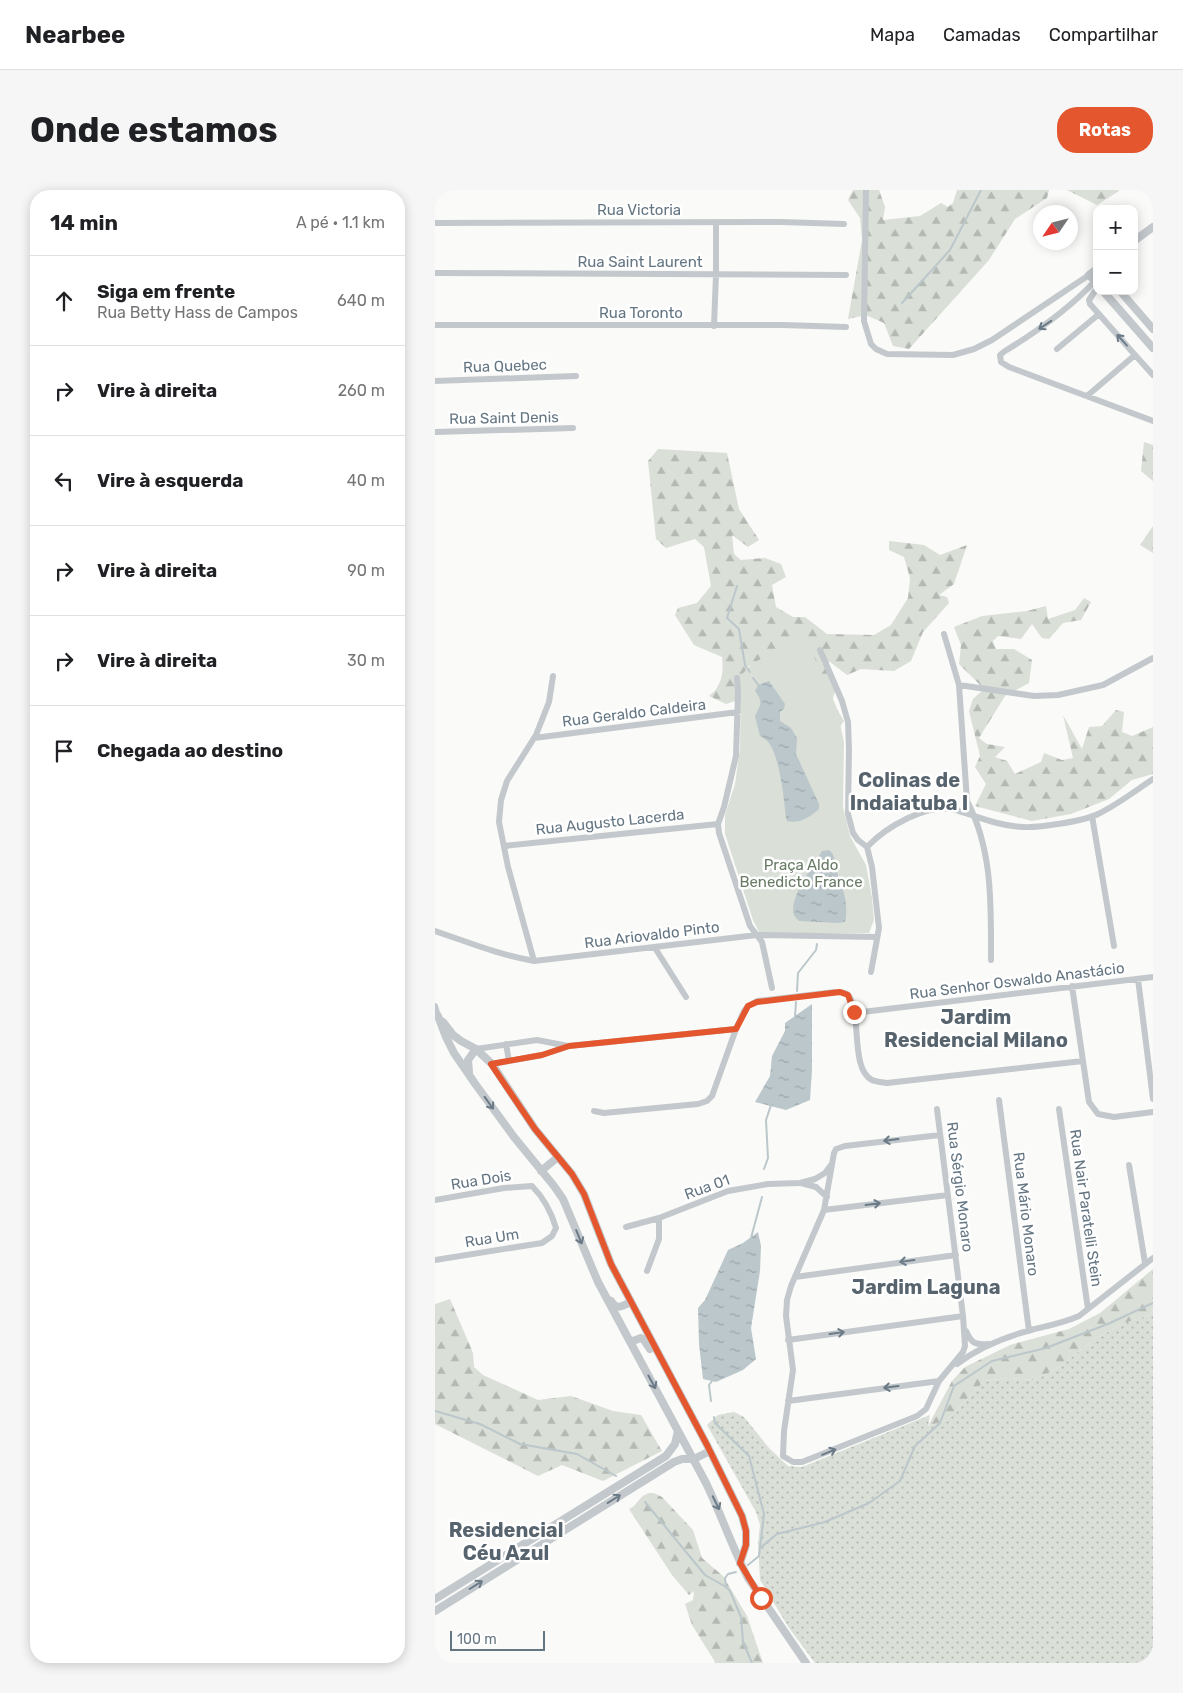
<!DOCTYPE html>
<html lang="pt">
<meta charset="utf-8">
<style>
body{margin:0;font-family:Rubik,sans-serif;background:#f6f6f6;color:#202124}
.controls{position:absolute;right:15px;top:15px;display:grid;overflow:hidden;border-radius:10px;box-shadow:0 2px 12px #0003}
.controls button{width:45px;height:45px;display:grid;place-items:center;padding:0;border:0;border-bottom:1px solid #e0e0e0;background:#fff;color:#202124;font:25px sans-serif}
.compass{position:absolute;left:598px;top:15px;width:45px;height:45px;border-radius:50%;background:#fff;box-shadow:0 2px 12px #0003;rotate:235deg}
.scale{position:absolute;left:15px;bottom:12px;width:95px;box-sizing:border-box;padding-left:5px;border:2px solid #657683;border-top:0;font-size:14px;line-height:18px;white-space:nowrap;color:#657683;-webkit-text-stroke:4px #fff;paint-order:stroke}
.stop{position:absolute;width:15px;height:15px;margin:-11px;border:4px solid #e4572e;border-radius:50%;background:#fff}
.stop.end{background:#e4572e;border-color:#fff;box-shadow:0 1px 5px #0008}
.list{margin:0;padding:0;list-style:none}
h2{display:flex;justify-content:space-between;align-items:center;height:65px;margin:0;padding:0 20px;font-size:21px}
h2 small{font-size:16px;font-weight:400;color:#757577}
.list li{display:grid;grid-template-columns:32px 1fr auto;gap:15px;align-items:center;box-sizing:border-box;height:90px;padding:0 20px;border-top:1px solid #e0e0e0}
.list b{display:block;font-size:19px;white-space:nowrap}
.list p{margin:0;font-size:16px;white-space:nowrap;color:#757577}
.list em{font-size:16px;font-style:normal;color:#757577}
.icon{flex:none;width:28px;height:28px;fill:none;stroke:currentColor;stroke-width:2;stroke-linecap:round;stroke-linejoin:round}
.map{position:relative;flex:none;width:718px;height:1473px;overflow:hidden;border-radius:20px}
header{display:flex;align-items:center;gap:30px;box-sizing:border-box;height:70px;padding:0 25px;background:#fff;border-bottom:1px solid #e0e0e0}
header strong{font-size:24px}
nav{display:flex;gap:28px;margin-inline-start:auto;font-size:18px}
.intro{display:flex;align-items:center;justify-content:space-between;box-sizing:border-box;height:120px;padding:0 30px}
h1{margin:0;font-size:35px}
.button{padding:12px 22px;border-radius:20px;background:#e4572e;color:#fff;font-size:18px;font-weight:700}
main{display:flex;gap:30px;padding:0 30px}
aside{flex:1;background:#fff;border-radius:20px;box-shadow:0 2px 12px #0003}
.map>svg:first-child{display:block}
</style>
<header>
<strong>Nearbee</strong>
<nav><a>Mapa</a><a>Camadas</a><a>Compartilhar</a></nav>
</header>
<div class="intro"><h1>Onde estamos</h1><a class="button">Rotas</a></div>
<main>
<aside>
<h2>14 min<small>A pé · 1.1 km</small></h2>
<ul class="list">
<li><svg class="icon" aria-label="ahead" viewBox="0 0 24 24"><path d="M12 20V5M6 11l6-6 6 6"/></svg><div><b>Siga em frente</b><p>Rua Betty Hass de Campos</p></div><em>640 m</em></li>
<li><svg class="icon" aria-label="right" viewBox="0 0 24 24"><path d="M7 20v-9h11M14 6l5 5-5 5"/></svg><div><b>Vire à direita</b></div><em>260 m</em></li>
<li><svg class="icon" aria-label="left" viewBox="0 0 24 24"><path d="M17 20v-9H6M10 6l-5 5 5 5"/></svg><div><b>Vire à esquerda</b></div><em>40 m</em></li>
<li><svg class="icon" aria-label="right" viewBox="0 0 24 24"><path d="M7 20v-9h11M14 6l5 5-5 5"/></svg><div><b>Vire à direita</b></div><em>90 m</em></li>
<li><svg class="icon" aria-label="right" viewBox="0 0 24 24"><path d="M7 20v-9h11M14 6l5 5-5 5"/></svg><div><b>Vire à direita</b></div><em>30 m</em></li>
<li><svg class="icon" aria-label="arrive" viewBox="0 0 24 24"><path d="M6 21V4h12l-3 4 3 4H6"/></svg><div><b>Chegada ao destino</b></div></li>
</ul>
</aside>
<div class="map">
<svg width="718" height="1473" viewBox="0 0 718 1473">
<defs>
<pattern id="grass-dots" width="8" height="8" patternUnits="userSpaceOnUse" patternTransform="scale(1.25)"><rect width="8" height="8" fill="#dadfd7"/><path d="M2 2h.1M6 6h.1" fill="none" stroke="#b4b9b4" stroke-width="1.8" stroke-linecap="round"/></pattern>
<pattern id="forest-firs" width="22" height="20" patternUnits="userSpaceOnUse" patternTransform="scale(1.25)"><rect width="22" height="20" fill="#dadfd7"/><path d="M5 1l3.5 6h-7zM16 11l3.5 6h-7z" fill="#b4b9b4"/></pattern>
<pattern id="water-ripples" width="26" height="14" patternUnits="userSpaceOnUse" patternTransform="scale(1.25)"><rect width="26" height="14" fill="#bbc7cb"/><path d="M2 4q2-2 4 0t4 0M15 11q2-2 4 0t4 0" fill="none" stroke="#9ca6aa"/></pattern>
</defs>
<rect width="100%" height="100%" fill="#fafaf8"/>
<path fill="url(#grass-dots)" d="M718,1120V1473H380L354,1438L325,1390L323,1354L325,1335L321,1322L272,1235L283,1225L299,1222L309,1227L334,1258L353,1276L367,1277L495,1225L493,1236L512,1230L549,1191L573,1188L599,1190L621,1179L660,1149L689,1133L715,1125Z"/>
<path fill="url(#forest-firs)" d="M418,0H444L450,17L448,30L485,26L506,13L513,17L518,13L522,0H614L612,8L580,29L554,70L474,159L458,156L449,133L431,125L413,129L427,50L425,28L413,10Z
M632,0H683L684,1L662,15Z
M709,252L718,255V291L706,281Z
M223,259L292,263L304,319L324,350L313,357L297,345L299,364L306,370L330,368L346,374L351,387L337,395L341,417L358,427H370L392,444L439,445L456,435L473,408L475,388L469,367L454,360V351L489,355L505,365L532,355L519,394L504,405L512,407L514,413L488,442L476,471L459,481L426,479L412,485L395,472L387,473L402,495L397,511L409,531L402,541L367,460L311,477L314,558L303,510L291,514L274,506C287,497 289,481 287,467L259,455L240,425L243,418L262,413L276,396L269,357L260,349L231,358L221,349L213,271Z
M718,336V363L705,355Z
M649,408L656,412L646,430L628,433L614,449L607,448L597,434L586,449L563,446L558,451L561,459H579L597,470L594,493L570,506L544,548L552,554L570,557L560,567L572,571L580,584L606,572L609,563L627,570L638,568L628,525L647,559L654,537L667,536L681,520L689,522L687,542L697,546L718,537V584L697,590L674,609L636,624L597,631L540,616L551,594L540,577L545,566L534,521L538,509L549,499L524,474L526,455L519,437L547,426L592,421L611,416L613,429L640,420Z
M718,1079V1120L715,1125L689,1133L660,1149L621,1179L599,1190L573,1188L549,1191L512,1230L493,1236L517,1191L530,1177L575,1155L634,1139L665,1123Z
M15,1109L38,1163L39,1177L48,1185L103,1210L136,1206L178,1221L206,1225L227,1261L168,1291L127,1275L103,1286L0,1234V1114Z
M214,1303H219L227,1307L258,1340L267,1368L288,1386L312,1426L328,1473H279L280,1472L257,1435L250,1414L258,1410L259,1401L254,1405L237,1385L194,1319C203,1316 202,1307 214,1303Z"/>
<path fill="#dadfd7" d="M371,447L379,460V467L401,516L409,552L408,617L415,646L431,675L437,708L439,730L434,743L325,744L318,730L290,644V625L300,594L305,559L306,485L318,473Z"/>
<path fill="url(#water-ripples)" d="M334,491L350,514L349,519L345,522V531L356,538L362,548L361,564L384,614V619C375,627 365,634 352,631L351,628C349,609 345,568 334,553C332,550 328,548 325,546L320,526C326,515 328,511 320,501L323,495Z
M394,660C401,665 400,674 402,682C408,699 414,714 410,732L403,733L364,731C362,729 360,727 359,725C353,709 379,674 387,661Z
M377,814V880L375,910L351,920L320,912L335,886L337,866L350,841V833Z
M323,1042L326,1056L325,1081L316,1138L321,1169L308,1180L281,1192L268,1189L264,1154L263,1118L270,1110L293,1060L308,1053Z"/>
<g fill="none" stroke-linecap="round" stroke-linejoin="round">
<path stroke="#bbc7cb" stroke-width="2" d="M467,113L515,60L546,0
M302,396L292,428L304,439L310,475L315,482
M318,488L324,496
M362,801L363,783L381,760L382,754
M360,827L361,812
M329,979L333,968L331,930L336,915
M316,1048L327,1007
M276,1211L274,1195L277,1191
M0,1221L45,1234L85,1254L142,1264L181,1286
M279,1227L280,1233L314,1266L329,1324L324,1366L313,1375
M210,1312L270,1385L291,1397
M325,1358L342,1344L390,1332L434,1313L465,1291L480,1256L505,1233L519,1196L557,1171L611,1158L675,1133L718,1113
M301,1382L293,1384L290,1388L291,1397L295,1401L306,1427L308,1452L317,1473"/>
<path stroke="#c3c8cc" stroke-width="6" d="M431,0L429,131L436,154L441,159L452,164L518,165L539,159L557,150L654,85
M0,33L346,32L409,34
M0,83L411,85
M660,91C634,119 603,141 570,161L565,165L566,172L574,177L718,231
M0,135H348L411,137
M279,136L281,84V33
M622,159L664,124
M700,165L718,185
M0,191L141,186
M652,206L700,165L655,114L654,110L662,98
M0,242L138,238
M509,444L524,495L532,611C558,660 556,716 556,770
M385,460L407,511L413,532L414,559L413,624L418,643L423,650L432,657L437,677L444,738L436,782
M302,488L303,503L301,566L289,617L283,634L284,643L315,736L327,752L337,798
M524,495L599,506L623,505L668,495L718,468
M99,548L303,522
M657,626L679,756
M69,656L283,634
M432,657C451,637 493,612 521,620C544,627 564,636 588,637C603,638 650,631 663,624C682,615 700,601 718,589
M0,741C33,752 64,765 99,771L322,745L442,747
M220,758L251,807
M99,771L73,677L64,632L66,610L72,591L101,545L114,512L118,486
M703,789L718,909
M637,796L654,912L663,924L679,927L718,922
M0,816L3,826
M419,823L718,787
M71,854L74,871
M41,859L102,850L133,856
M57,874L107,865L134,856L301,839
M564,910L594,1141
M502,919L528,1126L530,1156L528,1162L504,1191L491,1219L482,1226L367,1272H358L348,1266L349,1241L358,1180L351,1126L352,1110L356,1096L389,1020L399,963L401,959L410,956L505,945
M624,919L653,1119
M159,921L169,923L263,914L272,911L277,906L301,839L309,821L313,816L322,811L400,802C405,802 411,802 414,806C427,825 415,879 437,890C441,892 448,892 452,893L648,871
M694,975L710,1073
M366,993L381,997L392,1007
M0,1010L69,998L97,996C109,1008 116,1021 121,1038L117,1046L107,1053L0,1070
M389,1020L513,1005
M191,1037L224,1028L293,1001L333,994L365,993L380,989L390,983L396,975
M212,1081L224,1049V1028
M360,1087L521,1065
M531,1141C536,1153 540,1155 553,1154
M353,1150L528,1126
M522,1174C543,1158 570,1147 596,1140C612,1136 628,1133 644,1126L718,1068
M353,1211L504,1191"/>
<path stroke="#c3c8cc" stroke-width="8" d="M699,51L718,37
M662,79L654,85L662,93
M668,101L718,158
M685,101L718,139
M3,826L11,847L19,863L41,895L79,947L119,996L128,1009L163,1092L271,1293C286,1324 297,1357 313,1388L371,1473
M8,832L18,845L26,851L41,859L57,874L100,939L137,984L149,1004L176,1074L272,1255L307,1326L311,1341V1355L305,1373
M34,882L33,870L41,859
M106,981L123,967
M176,1111C183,1121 186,1116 196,1112
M195,1152L206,1148L209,1150L215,1159
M0,1409L231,1266L240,1254L243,1241
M0,1421L239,1272L247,1269H259L275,1261"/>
</g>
<defs><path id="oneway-shaft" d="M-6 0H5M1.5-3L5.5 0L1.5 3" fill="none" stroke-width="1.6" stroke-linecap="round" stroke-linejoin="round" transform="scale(1.25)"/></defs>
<g stroke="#6a7a87">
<use href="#oneway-shaft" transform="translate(610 135) rotate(146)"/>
<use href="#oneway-shaft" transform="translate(687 150) rotate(-132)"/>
<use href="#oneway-shaft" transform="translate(54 913) rotate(54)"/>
<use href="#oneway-shaft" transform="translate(456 950) rotate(173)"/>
<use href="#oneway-shaft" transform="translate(438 1014) rotate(-7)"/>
<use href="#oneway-shaft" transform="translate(144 1047) rotate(68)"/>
<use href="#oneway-shaft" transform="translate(472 1071) rotate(172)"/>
<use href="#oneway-shaft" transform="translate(402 1143) rotate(-8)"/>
<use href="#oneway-shaft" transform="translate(217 1192) rotate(61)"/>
<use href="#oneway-shaft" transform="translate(456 1197) rotate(173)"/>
<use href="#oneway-shaft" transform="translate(394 1262) rotate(-22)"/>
<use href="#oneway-shaft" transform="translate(179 1309) rotate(-32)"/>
<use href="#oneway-shaft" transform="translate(281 1313) rotate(64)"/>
<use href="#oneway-shaft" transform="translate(41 1395) rotate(-32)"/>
</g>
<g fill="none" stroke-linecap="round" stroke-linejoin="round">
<path stroke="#e4572e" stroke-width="6" d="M326,1408L305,1373L311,1355V1341L307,1326L272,1255L176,1074L149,1004L137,984L100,939L56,874L107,865L134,856L301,839L313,816L322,812L405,802L413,805L419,822"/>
</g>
<g text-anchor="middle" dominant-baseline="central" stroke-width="5" stroke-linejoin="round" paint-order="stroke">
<g font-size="15" fill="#657683" stroke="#fff">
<text x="204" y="20">Rua Victoria</text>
<text x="205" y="72">Rua Saint Laurent</text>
<text x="206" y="123">Rua Toronto</text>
<text transform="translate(70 176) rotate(-2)">Rua Quebec</text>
<text transform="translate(69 228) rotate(-1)">Rua Saint Denis</text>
<text transform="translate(199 523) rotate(-7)">Rua Geraldo Caldeira</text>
<text transform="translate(175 632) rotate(-6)">Rua Augusto Lacerda</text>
<text transform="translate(217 745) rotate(-7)">Rua Ariovaldo Pinto</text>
<text transform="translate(582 791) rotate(-7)">Rua Senhor Oswaldo Anastácio</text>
<text transform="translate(46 990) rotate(-9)">Rua Dois</text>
<text transform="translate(272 997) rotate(-20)">Rua 01</text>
<text transform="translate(525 997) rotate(83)">Rua Sérgio Monaro</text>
<text transform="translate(651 1018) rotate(82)">Rua Nair Paratelli Stein</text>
<text transform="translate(591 1024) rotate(83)">Rua Mário Monaro</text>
<text transform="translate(57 1048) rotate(-9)">Rua Um</text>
</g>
<g font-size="15" fill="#687a64" stroke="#fff">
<text x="366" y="675">Praça Aldo<tspan x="366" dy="17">Benedicto France</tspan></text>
</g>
<g font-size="20" font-weight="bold" fill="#57646e" stroke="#fff">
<text x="474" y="590">Colinas de<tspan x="474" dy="23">Indaiatuba I</tspan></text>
<text x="541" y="827">Jardim<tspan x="541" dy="23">Residencial Milano</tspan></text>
<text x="491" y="1097">Jardim Laguna</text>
<text x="71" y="1340">Residencial<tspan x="71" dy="23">Céu Azul</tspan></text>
</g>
</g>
</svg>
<div class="controls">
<button>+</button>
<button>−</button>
</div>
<svg class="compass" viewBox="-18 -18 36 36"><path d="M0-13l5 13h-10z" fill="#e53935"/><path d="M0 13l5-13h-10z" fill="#757577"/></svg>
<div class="scale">100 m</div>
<div class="stop" style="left:326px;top:1408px"></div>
<div class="stop end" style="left:419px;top:822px"></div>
</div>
</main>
